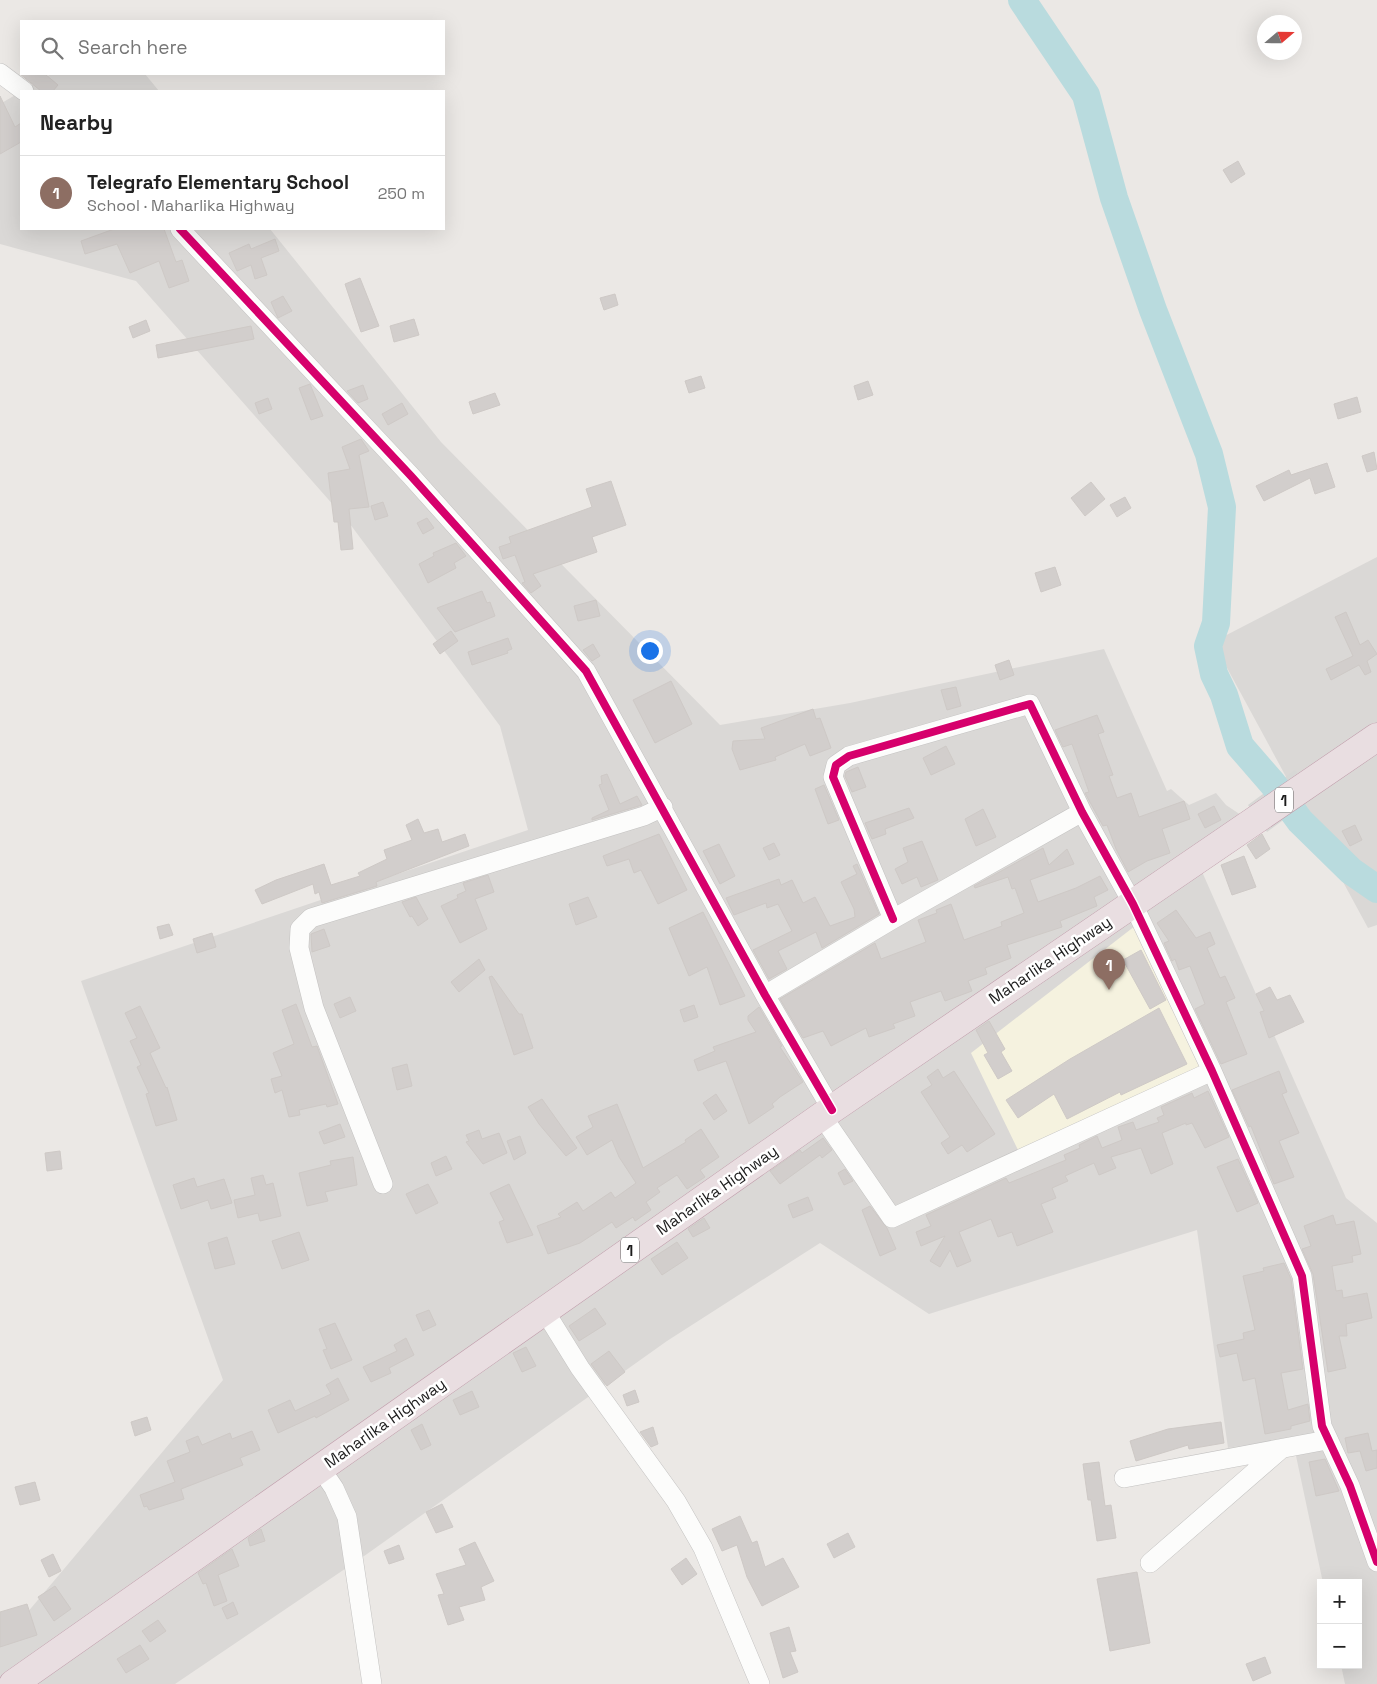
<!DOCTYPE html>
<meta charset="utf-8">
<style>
body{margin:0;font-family:"Space Grotesk",sans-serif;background:#f6f6f6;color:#222}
.controls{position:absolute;right:15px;bottom:15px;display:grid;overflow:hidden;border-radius:0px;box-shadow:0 5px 20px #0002}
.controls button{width:45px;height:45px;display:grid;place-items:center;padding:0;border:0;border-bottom:1px solid #e0e0e0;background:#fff;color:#222;font:25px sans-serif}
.compass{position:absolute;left:1257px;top:15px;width:45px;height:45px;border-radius:50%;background:#fff;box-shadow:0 5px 20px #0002;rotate:70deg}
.you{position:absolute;left:649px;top:650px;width:18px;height:18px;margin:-12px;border:4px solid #fff;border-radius:50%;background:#1a73e8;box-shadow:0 0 0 8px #1a73e833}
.badge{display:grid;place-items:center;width:32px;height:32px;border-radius:50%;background:#646362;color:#fff;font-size:16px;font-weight:700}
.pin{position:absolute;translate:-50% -41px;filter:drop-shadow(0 1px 2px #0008)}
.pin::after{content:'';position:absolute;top:26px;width:18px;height:15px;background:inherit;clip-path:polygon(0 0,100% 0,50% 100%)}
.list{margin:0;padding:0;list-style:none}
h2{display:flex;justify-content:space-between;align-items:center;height:65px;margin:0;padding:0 20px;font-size:21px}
h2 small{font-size:16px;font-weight:400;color:#767676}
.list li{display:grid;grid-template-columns:32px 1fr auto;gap:15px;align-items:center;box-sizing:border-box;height:75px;padding:0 20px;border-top:1px solid #e0e0e0}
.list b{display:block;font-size:19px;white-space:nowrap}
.list p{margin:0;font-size:16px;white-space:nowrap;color:#767676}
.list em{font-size:16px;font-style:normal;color:#767676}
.icon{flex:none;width:28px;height:28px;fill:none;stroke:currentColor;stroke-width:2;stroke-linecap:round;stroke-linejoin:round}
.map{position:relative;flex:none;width:1377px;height:1684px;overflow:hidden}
.search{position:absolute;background:#fff;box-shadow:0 5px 20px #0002;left:20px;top:20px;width:425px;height:55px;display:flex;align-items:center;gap:12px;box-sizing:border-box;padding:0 18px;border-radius:0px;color:#767676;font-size:19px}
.panel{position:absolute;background:#fff;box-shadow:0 5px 20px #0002;left:20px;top:90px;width:425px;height:140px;border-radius:0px}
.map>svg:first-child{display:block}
</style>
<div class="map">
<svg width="1377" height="1684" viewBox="0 0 1377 1684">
<rect width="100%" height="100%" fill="#ebe8e5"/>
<path fill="#dad8d6" d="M51,74H145L159,91H21V229H270L441,442L720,725L850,703L1104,649L1167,791L1171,789L1189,805L1216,793L1226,805L1241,815L1192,849L1346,1198L1377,1223V1684H1345L1341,1665H1358V1583H1323L1292,1437L1228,1448L1197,1230L929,1314L820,1243L667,1341L367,1554L175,1684H0V1645L223,1380L81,981L528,830L500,726L350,524L136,281L0,244V104Z
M1377,557V925L1368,928L1213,642Z"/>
<path fill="#f5f2df" d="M1135,926L1200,1067L1020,1154L971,1053Z"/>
<path fill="#d7d7d5" d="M1295,770L1315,797L1267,832L1248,805Z"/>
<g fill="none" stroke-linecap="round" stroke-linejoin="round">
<path stroke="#b9dbde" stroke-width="28" d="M1022,0L1086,95L1114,198L1153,310L1209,454L1222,507L1216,623L1208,646L1214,674L1224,695L1240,746L1273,784L1300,821L1351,871L1377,889"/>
</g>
<path fill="#d2cecc" stroke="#cec9c6" d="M20,74H45L58,85L53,91H41Z
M0,96L15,127L21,123V142L0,154Z
M1238,161L1245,174L1231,183L1223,170Z
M114,229H164L176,262L182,260L189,281L169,288L159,261L130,273L117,244L85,254L81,241Z
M275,239L279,251L261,258L267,275L255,279L251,265L237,271L229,253L249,244L251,249Z
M360,278L379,326L361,332L345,284Z
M615,294L618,305L604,310L600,298Z
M283,296L292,311L278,318L271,302Z
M414,319L419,335L394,342L390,326Z
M146,320L150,331L133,338L129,327Z
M251,326L254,339L158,358L156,345Z
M701,376L705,388L689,393L685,381Z
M868,381L873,395L858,400L854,386Z
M310,384L323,416L311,420L299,388Z
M363,385L368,399L358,403L347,391Z
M495,393L500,405L473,414L469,402Z
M1357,397L1361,412L1338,419L1334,404Z
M268,398L272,409L259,414L255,403Z
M402,403L408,414L388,425L382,414Z
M361,439L369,451L359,455L369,507L349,509L353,549L341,550L338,522H334L328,473L350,469L342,447Z
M1374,452L1377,469L1367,472L1362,456Z
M1327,463L1335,487L1315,494L1310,478L1264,501L1256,486L1289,470L1291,475Z
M611,481L626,525L592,537L597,552L533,574L541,586L531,593L522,583L525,582L515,555L503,559L499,547L511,543L509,537L592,507L586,489Z
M1091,482L1105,499L1085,516L1071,498Z
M1125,497L1131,508L1117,517L1110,505Z
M383,502L388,516L375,520L371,506Z
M427,518L434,528L423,534L417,523Z
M456,543L466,556L454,563L456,568L428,583L419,564L434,556L433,553Z
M1055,567L1061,585L1041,592L1035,573Z
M482,591L487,603L490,602L495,616L455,632L437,608Z
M596,600L600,616L578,621L574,606Z
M1346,612L1360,645L1368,640L1377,654L1367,661L1371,672L1365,675L1359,665L1331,680L1326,669L1353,656L1335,617Z
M451,631L458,641L440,654L433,644Z
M508,638L512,649L507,651L508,653L472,665L468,652Z
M593,644L600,656L592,661L583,650Z
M1009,660L1014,675L1000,680L995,665Z
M671,681L692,724L655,743L633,700Z
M956,687L961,706L947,710L941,690Z
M813,709L816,719L820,718L831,748L810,756L805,744L775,757L776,760L740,770L732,749L733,741L765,739L761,728Z
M1097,715L1104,732L1098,734L1113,775L1109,776L1117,798L1131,793L1139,817L1184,801L1190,819L1162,829L1170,853L1147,861L1128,872L1116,849L1107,825L1103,826L1085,793L1089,792L1072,744L1063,747L1055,730Z
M946,746L955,764L931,775L923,758Z
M858,767L866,787L852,792L845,776L846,772Z
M607,774L620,804L637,796L642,805L592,820V818L609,810L599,785L602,784L601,776Z
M824,785L839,820L828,824L815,789Z
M1214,806L1221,820L1205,828L1198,814Z
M909,808L914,818L885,829L886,834L872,839L865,823Z
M983,809L996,837L976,846L965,819Z
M418,819L424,833L438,829L442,842L465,834L469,846L376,882L377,886L322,903L319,892L315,894L313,884L262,904L255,890L276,880L324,864L331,885L360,876L358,873L387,859L384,850L412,840L406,825Z
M1355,825L1362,840L1350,846L1342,831Z
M659,834L687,890L658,904L641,870L634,873L629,859L607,866L603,856Z
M1262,834L1270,849L1256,859L1247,845Z
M922,841L938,880L921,887L917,877L902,884L895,869L908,862L903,848Z
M774,843L780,855L769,860L763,848Z
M719,844L735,876L720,884L703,851Z
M1043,848L1049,865L1067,849L1074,864L1030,880L1038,902L1076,888L1100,876L1108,890L1094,897L1097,906L1060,921L1062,927L1007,945L1011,958L985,968L987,974L968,981L972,991L945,1001L941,991L910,1002L915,1016L893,1024L895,1028L869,1037L866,1028L831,1046L823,1031L803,1038L780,999L875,943L881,959L926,942L918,920L937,913L936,910L951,904L964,940L1002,926L1001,922L1024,913L1015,888L1012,889L1008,877L975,888L974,886Z
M1244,856L1256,887L1232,895L1221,865Z
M857,864L879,914L822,948L816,932L778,951L787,969L769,979L753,950L792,931L778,904L767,908L766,903L734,915L726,898L779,879L781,885L792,880L803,903L815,897L830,926L855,917L854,909L841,882L857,874L853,866Z
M488,875L494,892L475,899L487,929L460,943L441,906L458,898L457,895L466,891L463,883Z
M416,897L428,919L418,926L412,916L410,917L402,902Z
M588,897L597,917L576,925L569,904Z
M1176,910L1196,938L1210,932L1215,944L1207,948L1220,978L1225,976L1235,998L1226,1002L1247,1054L1221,1064L1195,1009L1205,1004L1190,966L1179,970L1175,959L1172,961L1164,943L1169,941L1157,923Z
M703,912L745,996L720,1005L707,967L689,976L669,928Z
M169,924L173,935L160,939L157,927Z
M324,929L330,946L312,952L311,934Z
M212,933L216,947L197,953L193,939Z
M1141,950L1166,1000L1150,1009L1123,960Z
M479,959L485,970L459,992L451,982Z
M492,976L519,1014H522L533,1048L514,1055L489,977Z
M1270,987L1277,1000L1290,995L1304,1022L1269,1038L1260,1012L1264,1011L1256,994Z
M350,997L356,1011L340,1018L334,1004Z
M296,1004L312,1047L317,1046L338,1104L327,1107L326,1104L299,1110L300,1115L289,1117L282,1090L275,1093L271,1079L282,1076L273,1053L294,1044L282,1010Z
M694,1005L698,1017L684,1022L680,1010Z
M140,1006L160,1048L150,1053L166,1088L167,1087L177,1120L156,1126L146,1094L149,1093L137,1067L141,1065L130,1041L137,1038L125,1013Z
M759,1007L782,1046L780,1047L803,1082L780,1097L772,1104L774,1107L749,1124L726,1061L698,1071L694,1060L715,1051L713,1047L756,1032L748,1020V1016Z
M1159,1008L1187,1064L1121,1095L1120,1092L1067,1119L1054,1094L1018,1118L1006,1100L1070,1059Z
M989,1021L1005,1049L1001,1052L1012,1071L998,1079L984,1055L988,1053L976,1030Z
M407,1064L412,1086L397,1090L392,1068Z
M938,1069L943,1078L954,1071L995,1134L967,1152L962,1145L948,1154L941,1143L950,1137L921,1092L932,1085L927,1077Z
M1279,1071L1287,1092L1282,1094L1299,1133L1279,1141L1294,1177L1274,1184L1251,1126L1249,1127L1232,1090Z
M1208,1091L1229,1137L1205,1148L1192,1123L1186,1125V1123L1162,1133L1173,1164L1151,1174L1141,1148L1111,1157L1116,1168L1099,1175L1094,1163L1065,1176L1068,1181L1052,1188L1056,1198L1041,1204L1053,1232L1017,1246L1012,1232L998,1237L991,1219L959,1232L971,1261L957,1267L950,1250L940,1267L930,1261L945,1236L921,1246L916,1232L931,1226L926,1215L1006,1178L1009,1183L1066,1160L1064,1155L1080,1148L1079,1145L1097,1136L1102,1148L1122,1140L1118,1127L1133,1122L1136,1130L1159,1122L1157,1118L1164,1115L1161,1107L1192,1093L1194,1098Z
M716,1094L727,1111L714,1120L703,1103Z
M542,1099L577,1148L566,1156L539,1124L528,1107Z
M617,1104L643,1168L686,1142L685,1140L701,1129L719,1157L700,1170L705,1177L687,1189L677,1175L657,1188L660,1192L646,1202L651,1210L635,1221L633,1217L616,1228L612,1222L580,1243L548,1254L537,1226L561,1217L558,1214L577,1202L583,1211L611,1192L615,1198L636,1183L619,1157L612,1140L587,1155L576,1137L593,1127L588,1116Z
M340,1124L345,1137L324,1144L319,1132Z
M479,1130L482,1139L499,1133L507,1153L483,1164L466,1142L469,1141L466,1135Z
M520,1136L526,1153L514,1160L507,1141Z
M823,1138L832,1150L822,1158L820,1155L780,1184L770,1171L800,1150L802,1153Z
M60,1151L62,1169L47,1171L45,1153Z
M446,1156L452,1169L436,1176L431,1163Z
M353,1157L357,1185L325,1192L328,1201L307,1206L299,1173L331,1165L330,1161Z
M1238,1159L1258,1203L1237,1212L1217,1167Z
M845,1169L853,1181L844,1185L838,1173Z
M263,1175L266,1185L273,1183L281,1216L260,1221L258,1213L238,1218L234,1200L255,1195L251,1178Z
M194,1178L197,1187L224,1179L232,1203L211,1209L208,1200L181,1209L173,1185Z
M428,1184L438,1203L416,1214L406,1194Z
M509,1184L533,1235L507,1243L499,1222L504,1220L490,1193Z
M808,1197L813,1210L793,1218L788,1205Z
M870,1206L887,1228L896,1249L880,1256L862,1210Z
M1333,1215L1336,1225L1354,1221L1361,1254L1352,1256L1353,1262L1332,1266L1336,1291L1342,1290L1343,1298L1367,1293L1372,1318L1346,1324L1347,1336H1339L1346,1368L1328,1372L1313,1274L1302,1249L1311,1246L1304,1226Z
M704,1218L710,1228L693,1237L688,1229Z
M299,1232L309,1260L282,1269L272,1241Z
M227,1237L235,1264L215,1269L208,1243Z
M677,1242L688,1258L662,1275L651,1259Z
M1284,1263L1291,1279L1303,1369L1281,1373L1288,1410L1308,1404L1310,1421L1291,1426V1429L1265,1434L1255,1378L1243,1381L1237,1353L1220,1357L1217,1345L1244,1339L1243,1333L1255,1330L1243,1276L1264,1271L1263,1268Z
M595,1308L606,1324L579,1341L569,1326Z
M429,1310L436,1325L423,1331L416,1315Z
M335,1323L352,1360L331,1369L323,1350L327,1349L319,1329Z
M406,1338L414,1355L389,1368L391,1373L371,1382L363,1367L397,1351L394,1345Z
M526,1347L536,1366L522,1372L513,1353Z
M609,1351L625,1372L607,1386L591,1364Z
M338,1378L349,1400L316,1418L315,1416L278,1433L268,1410L290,1400L295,1411L331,1394L326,1385Z
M635,1390L639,1402L627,1406L623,1395Z
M472,1391L479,1407L460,1415L453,1400Z
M147,1417L151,1430L135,1436L131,1422Z
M1221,1422L1224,1443L1189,1449L1188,1445L1136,1461L1130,1441L1168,1429Z
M422,1424L431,1445L421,1450L411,1430Z
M653,1427L658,1444L651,1447L640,1432Z
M252,1431L260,1450L240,1458L243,1465L181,1489L184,1499L149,1510L147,1506L144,1507L140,1495L175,1482L167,1461L190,1452L186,1441L198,1436L202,1445L230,1433L232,1439Z
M1368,1433L1372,1451L1377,1450V1468L1366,1471L1360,1451L1348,1453L1345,1438Z
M1325,1459L1339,1491L1316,1496L1309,1462Z
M1099,1462L1105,1506L1111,1505L1116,1538L1097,1541L1091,1500H1088L1083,1464Z
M35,1482L40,1500L20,1505L15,1487Z
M442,1504L453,1527L436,1533L426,1512Z
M740,1516L752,1543L757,1541L765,1567L783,1558L799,1587L762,1606L747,1577L737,1545L722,1551L712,1529Z
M261,1529L265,1541L250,1546L248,1538Z
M848,1533L855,1547L834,1558L827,1544Z
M475,1542L494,1581L481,1587L485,1600L459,1607L464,1620L448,1625L438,1595L444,1594L436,1574L466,1565L459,1549Z
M399,1545L404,1559L389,1564L384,1551Z
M232,1549L239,1566L218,1575L227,1601L214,1606L206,1583L203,1584L198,1573Z
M53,1554L61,1571L49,1577L41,1560Z
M686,1558L697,1574L682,1585L671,1569Z
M1137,1572L1150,1643L1110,1651L1097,1579Z
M55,1586L71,1609L54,1621L38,1597Z
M233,1602L238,1614L227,1619L222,1608Z
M27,1604L37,1635L0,1647V1612Z
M158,1620L166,1631L150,1642L142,1631Z
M789,1627L796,1651L790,1652L798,1672L783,1678L770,1633Z
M140,1645L149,1659L126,1673L117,1659Z
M1265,1657L1271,1673L1253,1681L1246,1664Z"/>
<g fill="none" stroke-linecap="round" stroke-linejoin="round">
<g stroke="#c3c2c1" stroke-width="20">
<path id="minor" d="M0,73L24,91
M180,229L411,476L586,671L765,995L832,1110
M893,919L833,777L836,765L849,756L1030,704L1082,812L1133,904L1212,1071L1302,1276L1322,1426L1350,1486L1377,1562
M765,995L893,919L1082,812
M822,1116L892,1218L1212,1071
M383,1184L314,1008L299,948L300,929L311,918L644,816L663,807
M544,1310L580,1368L676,1501L703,1548L760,1684
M321,1469L334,1488L347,1517L372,1684
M1124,1478L1327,1440
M1150,1563L1280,1450"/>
</g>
<g stroke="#c09dab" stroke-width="29">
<path id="highway" d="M13,1684L822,1116L1377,737"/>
</g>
<use href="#minor" stroke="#fcfcfb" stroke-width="19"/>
<use href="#highway" stroke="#e9dee1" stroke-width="28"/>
<g stroke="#fff" stroke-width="11">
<path id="cycleway" d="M180,229L411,476L586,671L765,995L832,1110
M893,919L833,777L836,765L849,756L1030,704L1082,812L1133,904L1212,1071L1302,1276L1322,1426L1350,1486L1377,1562"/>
</g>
<use href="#cycleway" stroke="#d6006c" stroke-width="8"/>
</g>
<g text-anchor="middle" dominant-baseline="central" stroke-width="5" stroke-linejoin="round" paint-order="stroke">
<g fill="#fff" stroke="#606060" stroke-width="1">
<rect x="1275" y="787.5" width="18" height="25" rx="4"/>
<rect x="621" y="1237.5" width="18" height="25" rx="4"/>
</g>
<g font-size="15" font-weight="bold" fill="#1c1c1c">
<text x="1284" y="800">1</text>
<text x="630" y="1250">1</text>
</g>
<g font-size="16" fill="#1c1c1c" stroke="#fff">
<text transform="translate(1050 960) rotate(-34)">Maharlika Highway</text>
<text transform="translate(717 1190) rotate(-35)">Maharlika Highway</text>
<text transform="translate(385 1423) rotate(-35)">Maharlika Highway</text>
</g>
</g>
</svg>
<div class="controls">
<button>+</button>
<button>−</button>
</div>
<svg class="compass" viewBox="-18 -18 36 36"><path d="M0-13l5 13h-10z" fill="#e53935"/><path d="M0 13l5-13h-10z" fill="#767676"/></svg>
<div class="you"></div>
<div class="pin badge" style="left:1109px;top:990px;background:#8d6e63">1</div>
<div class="search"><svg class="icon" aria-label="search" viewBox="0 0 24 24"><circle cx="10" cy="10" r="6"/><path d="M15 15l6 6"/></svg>Search here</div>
<section class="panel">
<h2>Nearby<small></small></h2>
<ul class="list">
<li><span class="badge" style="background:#8d6e63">1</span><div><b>Telegrafo Elementary School</b><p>School · Maharlika Highway</p></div><em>250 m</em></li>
</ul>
</section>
</div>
